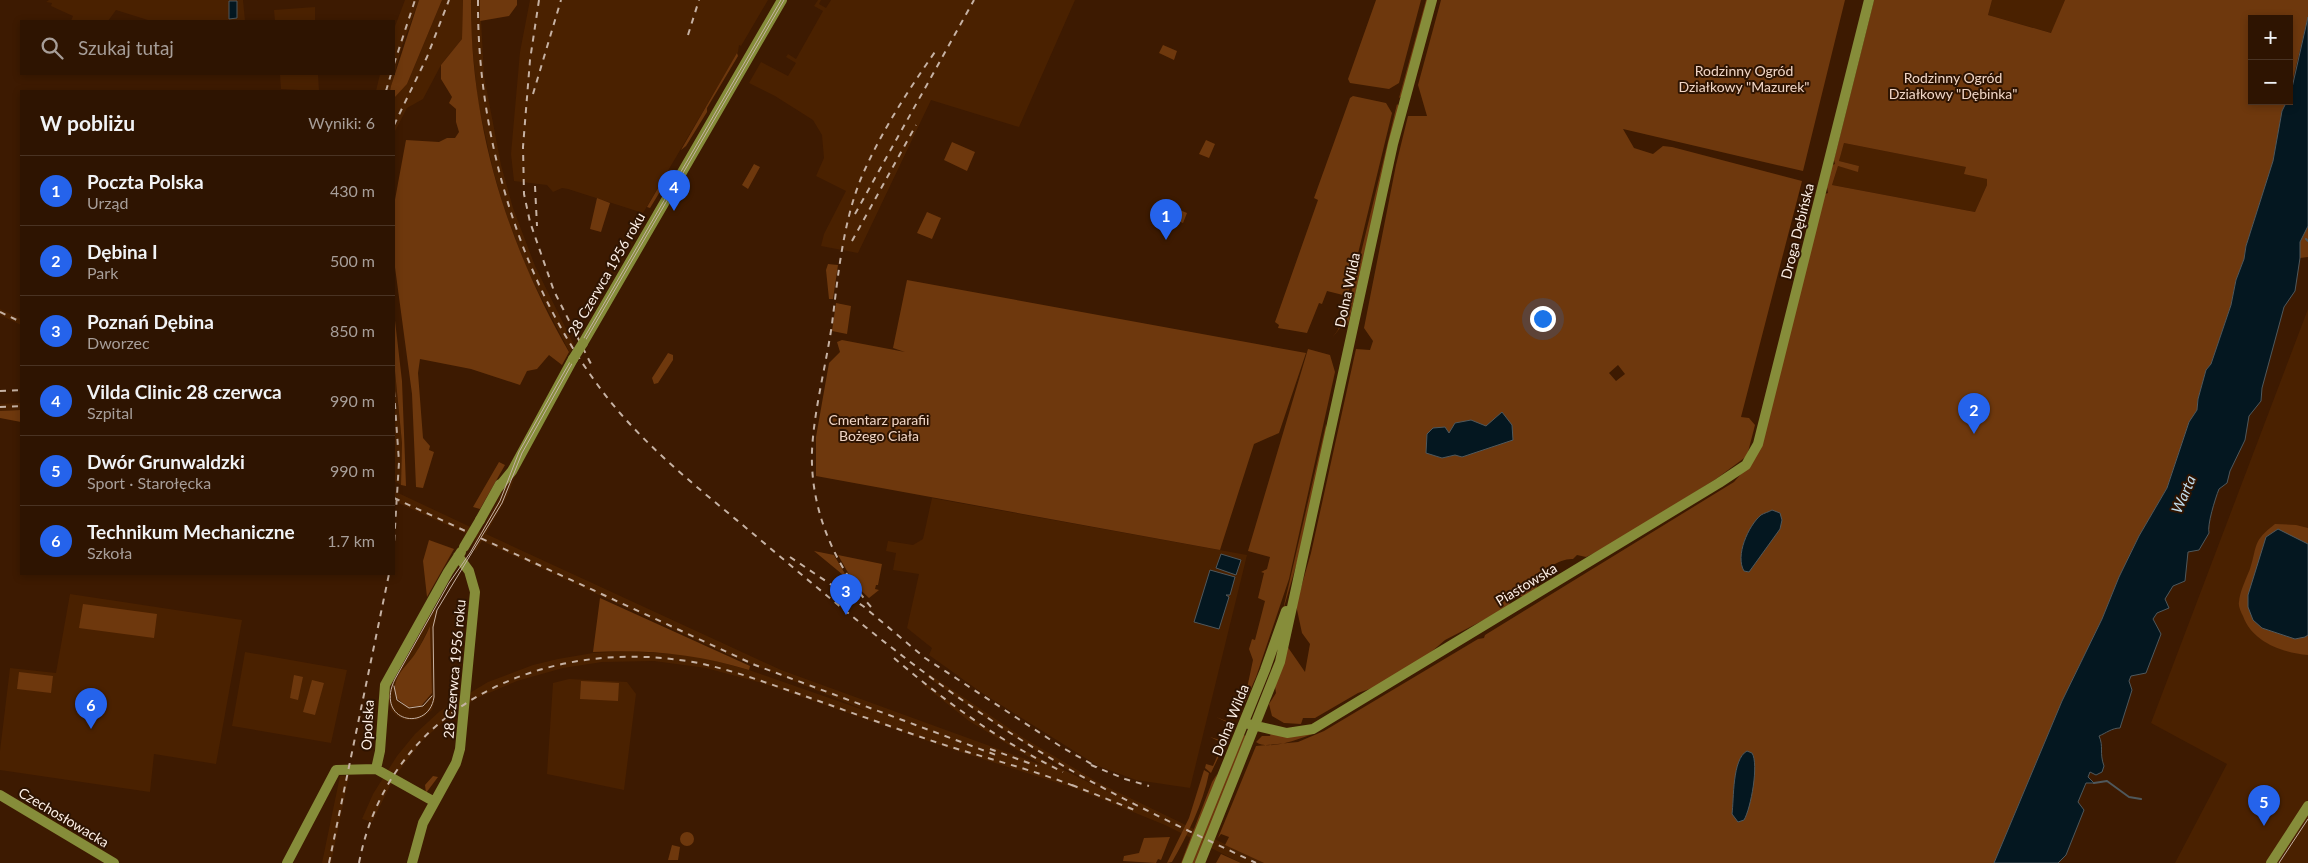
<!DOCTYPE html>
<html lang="pl">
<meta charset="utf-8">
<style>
body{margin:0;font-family:Lato,sans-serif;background:#361d0b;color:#f1f3f6}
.controls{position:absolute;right:15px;top:15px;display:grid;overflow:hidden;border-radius:0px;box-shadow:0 2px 8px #0003}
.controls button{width:45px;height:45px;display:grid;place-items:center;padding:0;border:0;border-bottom:1px solid #493323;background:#2e1401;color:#f1f3f6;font:25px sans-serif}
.you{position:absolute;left:1542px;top:318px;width:18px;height:18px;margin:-12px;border:4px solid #fff;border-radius:50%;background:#1a73e8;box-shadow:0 0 0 8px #1a73e833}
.badge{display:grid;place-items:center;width:32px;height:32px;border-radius:50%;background:#2563eb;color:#fff;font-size:16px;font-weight:700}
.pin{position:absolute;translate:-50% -41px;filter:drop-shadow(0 1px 2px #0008)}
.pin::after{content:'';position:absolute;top:26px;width:18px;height:15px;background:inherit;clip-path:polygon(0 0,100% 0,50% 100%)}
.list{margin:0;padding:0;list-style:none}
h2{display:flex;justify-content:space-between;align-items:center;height:65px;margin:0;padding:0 20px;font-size:21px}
h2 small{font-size:16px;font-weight:400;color:#a79e99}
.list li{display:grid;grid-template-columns:32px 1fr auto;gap:15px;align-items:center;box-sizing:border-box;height:70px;padding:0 20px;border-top:1px solid #493323}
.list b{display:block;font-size:19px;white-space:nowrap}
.list p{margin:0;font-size:16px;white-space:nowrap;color:#a79e99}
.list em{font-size:16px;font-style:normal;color:#a79e99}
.icon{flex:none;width:28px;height:28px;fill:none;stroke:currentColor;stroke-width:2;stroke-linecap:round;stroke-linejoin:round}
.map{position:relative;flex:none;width:2308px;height:863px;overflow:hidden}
.search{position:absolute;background:#2e1401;box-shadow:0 2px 8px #0003;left:20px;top:20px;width:375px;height:55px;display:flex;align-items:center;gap:12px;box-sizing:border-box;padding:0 18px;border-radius:0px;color:#a79e99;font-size:19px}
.panel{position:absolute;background:#2e1401;box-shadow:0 2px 8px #0003;left:20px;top:90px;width:375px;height:485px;border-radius:0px}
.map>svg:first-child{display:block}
</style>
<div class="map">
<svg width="2308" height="863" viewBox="0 0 2308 863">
<rect width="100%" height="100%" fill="#3d1a01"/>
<path fill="#4a2100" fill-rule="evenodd" d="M49,0H243L245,21H151L116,10L108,21H71L73,16L51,6L52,3L46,2Z
M405,0H419L402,46L390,91H376L380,74H394V29Z
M442,0H463L462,39L441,65L423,99L407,108L394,133V96L407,84Z
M471,0H480L484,76L501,165L513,208L535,266L574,345L570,353L527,270L504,208L493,170L478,103L471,33Z
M530,0H768L741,46L739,45L738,52L643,213L568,189L562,188L553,192L547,185L514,181L511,154L520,52Z
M818,0H821L819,4L826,8L831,0H1075L1019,127L931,100L858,253L821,246L824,234L846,191L816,176L824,158L822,135L813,120L775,96L749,83L761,62L788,76L796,63L786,57L788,54L796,59L823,11L814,6Z
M1992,0H2065L2052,33L1988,15Z
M315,7V21H275L274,10Z
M280,74H318L319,91L281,89Z
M1844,143L1966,167L1987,179V185L1975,212L1832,185L1838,166L1858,171L1859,166L1839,161Z
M0,309L21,319V325L0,315Z
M2308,309V863H2175L2227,764L2151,723Z
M394,361L402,443L401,485L394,481Z
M21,403V410L0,411V404Z
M514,474H516L508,495L486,534L781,670L1042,765L969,721L922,684L924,682L961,711L1010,743L1114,795L1057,764L1002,729L927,677L929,674L1022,737L1099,783L1264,863H1241L1165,825L1074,788L951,749L762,683L706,668L654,661L602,662L563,668L517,681L477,698L453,713L423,740L395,776L372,822L362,819L373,794L397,756L415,734L440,711L488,682L533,665L558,659L593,653L624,651L694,655L749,670L875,714L729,655L482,541L476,551L472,548L476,538L394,501V491L481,532L508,481H512Z
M932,498L1247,555L1190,788L1136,780L1098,766L982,693L929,655L932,648L907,628L919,574L893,570L896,553L886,551L888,541L913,545L923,539Z
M70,594L242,620L216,764L154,754L150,792L0,770V751L10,668L56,673Z
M433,609L438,611L434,628L435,700L432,710L424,717L417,720H405L397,716L391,710L388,701V692ZM430,626L432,693L426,702L418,707L400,703L395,692L396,680L404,667L416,653Z
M245,652L347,670L331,743L232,726Z
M569,679L627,682L636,694L624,790L547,774L553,683Z
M340,776H349L331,863H322Z"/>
<path fill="#6e380d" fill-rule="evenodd" d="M419,0H442L407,84L394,98V91H390L391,86Z
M463,0H471C470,125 507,244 569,352L562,365L549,355L537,369L527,371L520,385L471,369L420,359L418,373L423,438L430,446L429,450L434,452L423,488L416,487L412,394L394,260V205L406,140L439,142L447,138H455L459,132L456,122V109L449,103L452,97L441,79V65L462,39Z
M480,0H517V5L509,16L480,21Z
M1376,0H1421L1399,83L1389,89L1350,83L1348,79Z
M1426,0H1429L1402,96L1399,98Z
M1441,0H1845L1803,171L1623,129L1634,148L1653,154L1663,146L1672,147L1802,181L1741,417L1749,418L1755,425L1747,456L1716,479L1605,548L1586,557L1577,555L1573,559C1560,558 1543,570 1536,581L1537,589L1524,597L1517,595V590L1514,589L1511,592L1509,607L1445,640L1422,660L1378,686L1358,693L1315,718H1303L1301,724L1284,723L1272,716L1269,704L1276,693L1275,686L1287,646L1305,672L1310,644L1302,633L1296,605L1311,553L1356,349L1370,350L1373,341L1364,328L1396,165L1408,116H1427L1418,85ZM1618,365L1625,374L1616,381L1609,373ZM1502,412L1455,455L1441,458L1426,452L1428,443C1445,435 1467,423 1486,427Z
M1874,0H1992L1988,15L2051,33L2065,0H2308V17L2289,95V19H2252V101H2287L2282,111L2273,161L2246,246L2244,259L2236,280L2231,305L2211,364L2206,370L2198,399L2197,410L2189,422L2167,488L2139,536L2119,577L2102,619L2062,701L1994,863H1264L1225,845L1229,837L1221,834L1218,838L1256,746L1298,742L1324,731L1478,639L1484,638L1485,635L1734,482L1747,467L1825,194L1828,193L1827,187L1832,165L1835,164L1834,160ZM1844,143L1966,167L1964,174L1987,179V185L1975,212L1832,185L1838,166L1858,172L1859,166L1839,161Z
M1163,45L1177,51L1174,60L1159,53Z
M737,53L738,56L707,108V112L686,146L681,150Z
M1353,96L1386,103L1392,113L1340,328L1332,338L1338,330L1347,296L1327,291L1322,304L1319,303L1307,333L1278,328L1279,325L1275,322L1318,200L1314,198L1350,98Z
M1397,104L1399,106L1348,325L1344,323Z
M1206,140L1215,144L1209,158L1199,154Z
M952,142L975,152L967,171L944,160Z
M754,164L760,167L748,189L742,185Z
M668,171L660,188L661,190L650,208L647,207Z
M597,198L610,203L601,232L590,229Z
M1175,208L1187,213L1183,223L1170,218Z
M927,212L941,218L932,239L917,233Z
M2308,226V257L2300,258V242Z
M828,264L838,265L833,299H829L826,270Z
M907,280L1306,353L1279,433L1254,444L1220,550L816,476V437L829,363L840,352L837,342L842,340L905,352L893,348Z
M836,303L851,306L847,334L832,331Z
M394,312L402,381L406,486L401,485L402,443L394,361Z
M1308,349L1330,355L1335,372L1289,579L1256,677L1243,707L1253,660L1249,649L1252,639L1255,640L1265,601L1258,598L1264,573L1261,572L1267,569L1270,557L1248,551Z
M668,353L673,355V360L658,383L654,384L652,378Z
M21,410V422L0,418V411Z
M1326,424V436L1300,552L1282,614Z
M499,462L505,465L480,509L473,507Z
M2275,524L2296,525L2308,528V655C2283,653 2252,642 2243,616C2241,612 2238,606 2239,602C2240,591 2246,579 2250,569C2258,544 2252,542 2275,524Z
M429,540L454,549L427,597L423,561Z
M814,551L834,555L848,579Z
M838,555L882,564L878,585H876L875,589L879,590L869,598L855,585Z
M600,598L750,666L749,670C697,654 647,649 593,652Z
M83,604L157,614L154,638L79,628Z
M430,626L432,693L421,706L407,707L397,698C389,679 406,667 415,654C421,645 426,635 430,626Z
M19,672L53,676L51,693L17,689Z
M294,675L303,677L298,700L290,698Z
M312,680L324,683L315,715L303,712Z
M581,681L619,683L618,701L580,699Z
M1216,717L1234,724L1211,773L1205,768L1206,764L1213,766L1223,743L1210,737L1223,741L1231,724Z
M1324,729C1309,736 1269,752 1256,742L1262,736H1270L1271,733H1315Z
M1243,735L1247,736L1196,863H1190Z
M1204,770L1209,773C1203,804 1187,836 1172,862L1167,863L1189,818Z
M1217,774L1214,789L1184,863H1181L1212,782Z
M433,776L438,777L426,793L425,785Z
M680 839a7 7 0 1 1 14 0a7 7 0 1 1-14 0Z
M1170,837L1161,860L1158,859L1156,863L1123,861L1124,856L1139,853L1144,838Z
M672,845L680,847L678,860H668Z
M1221,854L1241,863H1216Z"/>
<path fill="#041720" stroke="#4f585c" d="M229,1H237V18L229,19Z
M2308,17V226L2300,242V258L2295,291L2284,307L2262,388L2261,401L2249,416L2245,440L2230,471L2227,483L2219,489C2215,499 2207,525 2209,533L2199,550L2188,552L2185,581L2173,586L2165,599L2169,608L2157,613L2153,619L2161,634L2146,673L2131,676L2129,681L2132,690L2120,728C2112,728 2106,733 2099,736C2104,747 2099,752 2104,766L2102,772L2096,775L2090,772L2088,777L2094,783H2086L2078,802L2084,810L2066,855L2058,863H1994L2062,701L2102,619L2119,577L2139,536L2167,488L2189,422L2197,410L2198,399L2206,370L2211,364L2231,305L2236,280L2244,259L2246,246L2273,161L2282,111L2287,101H2289Z
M1502,412L1512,425L1513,440L1462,457L1455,455L1442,458L1426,453L1427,434L1433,428L1445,427L1449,433L1455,423L1471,420L1486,426Z
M1772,510L1780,513L1782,520L1780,529L1749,572L1744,571C1735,556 1748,526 1761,515C1764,513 1769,512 1772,510Z
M2278,529L2308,544V635L2305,637L2295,639L2262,628L2253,620L2248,607V595L2266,537Z
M1221,554L1241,560L1236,575L1216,568Z
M1210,570L1235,577L1230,595H1226L1229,597L1219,629L1194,622Z
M1747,751L1752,753C1759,764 1751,808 1744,820L1738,822L1732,814C1734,799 1732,759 1747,751Z"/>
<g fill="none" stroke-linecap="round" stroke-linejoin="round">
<path stroke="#4f585c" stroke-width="2" d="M2306,239L2308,241
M2094,783L2107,781L2129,797L2141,799"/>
<path stroke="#868d3a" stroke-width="10" d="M583,343L782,0
M498,488L512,471L573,359
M480,520L500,484
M1244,723L1287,733L1313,729L1719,483L1746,465L1758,444L1869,0
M376,769L380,751L385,685L448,572L461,552
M0,795L114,863
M287,863L336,770L376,769L433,801
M412,863L423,823L456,763L460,749L475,592L469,571L458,556
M1187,863L1265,670L1286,611
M1200,863L1280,662L1393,144L1432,0
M2271,863L2308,806"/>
<path stroke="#c6b2a4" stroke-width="1" d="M781,0L563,374L519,452L500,501L470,553L449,583L395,679C374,722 429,733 434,697L433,627L437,610L502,503L522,453L574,360L784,0
M394,686L397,700L409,708L423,706L432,696
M2279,863L2308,819"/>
<path stroke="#c6b2a4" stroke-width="2" stroke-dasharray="6 6" stroke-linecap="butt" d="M478,0C477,133 518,276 597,384C640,444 700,489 757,537C857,622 959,706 1074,772C1133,805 1195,834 1256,863
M539,0L530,60L523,147L524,194L530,222L554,291L591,364
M688,35L699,0
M394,64L415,0
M386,91L391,74
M533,94L561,0
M394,125L427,57L449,0
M535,186L537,226
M855,214L974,0
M852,241L916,125
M0,312L21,322
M0,391L21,390
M394,391L399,462L394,544
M0,407L21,406
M394,498L755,665L996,755
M790,557L863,606L925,658L1063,748L1097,767
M871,607C834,564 810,509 812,451C814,409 826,366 832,324C838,276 843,221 862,176C881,132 909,89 937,49
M894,658C947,703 1001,742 1063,772
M990,749L1037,766
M1091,765L1125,779L1149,786
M1072,785L1137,811
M329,863L389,574
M359,863C389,706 545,636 693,662C730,669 764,682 799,694C838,708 878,722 918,736C971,755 1027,767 1079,788"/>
<path stroke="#868d3a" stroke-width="10" d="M573,359L583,343
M464,547L480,520"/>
</g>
<g text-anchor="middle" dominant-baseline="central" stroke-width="4" stroke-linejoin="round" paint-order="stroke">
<g font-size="14" fill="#f1d6c6" stroke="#2e1402">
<text x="1744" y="70">Rodzinny Ogród<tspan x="1744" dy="16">Działkowy "Mazurek"</tspan></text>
<text x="1953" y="77">Rodzinny Ogród<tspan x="1953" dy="16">Działkowy "Dębinka"</tspan></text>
<text x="879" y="419">Cmentarz parafii<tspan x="879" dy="16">Bożego Ciała</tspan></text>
</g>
<g font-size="14" fill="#fef0e7" stroke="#2e1402">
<text transform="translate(1797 231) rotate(-76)">Droga Dębińska</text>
<text transform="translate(606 274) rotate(-60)">28 Czerwca 1956 roku</text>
<text transform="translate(1347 290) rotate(-78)">Dolna Wilda</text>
<text transform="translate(1526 584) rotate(-31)">Piastowska</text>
<text transform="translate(454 669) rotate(-85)">28 Czerwca 1956 roku</text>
<text transform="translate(1230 720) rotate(-68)">Dolna Wilda</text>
<text transform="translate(367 725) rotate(-87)">Opolska</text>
<text transform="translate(64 817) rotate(31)">Czechosłowacka</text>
</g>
<g font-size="15" font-style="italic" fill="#c1dded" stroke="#2e1402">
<text transform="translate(2183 494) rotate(-67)">Warta</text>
</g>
</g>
</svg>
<div class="controls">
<button>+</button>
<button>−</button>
</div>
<div class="you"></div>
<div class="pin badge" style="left:1166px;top:240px">1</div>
<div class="pin badge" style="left:1974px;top:434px">2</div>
<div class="pin badge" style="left:846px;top:615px">3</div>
<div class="pin badge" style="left:674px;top:211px">4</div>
<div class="pin badge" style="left:2264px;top:826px">5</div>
<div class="pin badge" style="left:91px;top:729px">6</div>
<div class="search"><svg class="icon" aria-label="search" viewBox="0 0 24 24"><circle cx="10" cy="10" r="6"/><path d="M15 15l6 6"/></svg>Szukaj tutaj</div>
<section class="panel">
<h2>W pobliżu<small>Wyniki: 6</small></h2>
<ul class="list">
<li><span class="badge">1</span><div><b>Poczta Polska</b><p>Urząd</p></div><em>430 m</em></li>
<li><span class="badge">2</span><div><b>Dębina I</b><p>Park</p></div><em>500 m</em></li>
<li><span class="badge">3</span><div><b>Poznań Dębina</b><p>Dworzec</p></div><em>850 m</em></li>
<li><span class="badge">4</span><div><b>Vilda Clinic 28 czerwca</b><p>Szpital</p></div><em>990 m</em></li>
<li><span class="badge">5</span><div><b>Dwór Grunwaldzki</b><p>Sport · Starołęcka</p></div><em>990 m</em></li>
<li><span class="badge">6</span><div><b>Technikum Mechaniczne</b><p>Szkoła</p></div><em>1.7 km</em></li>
</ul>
</section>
</div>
